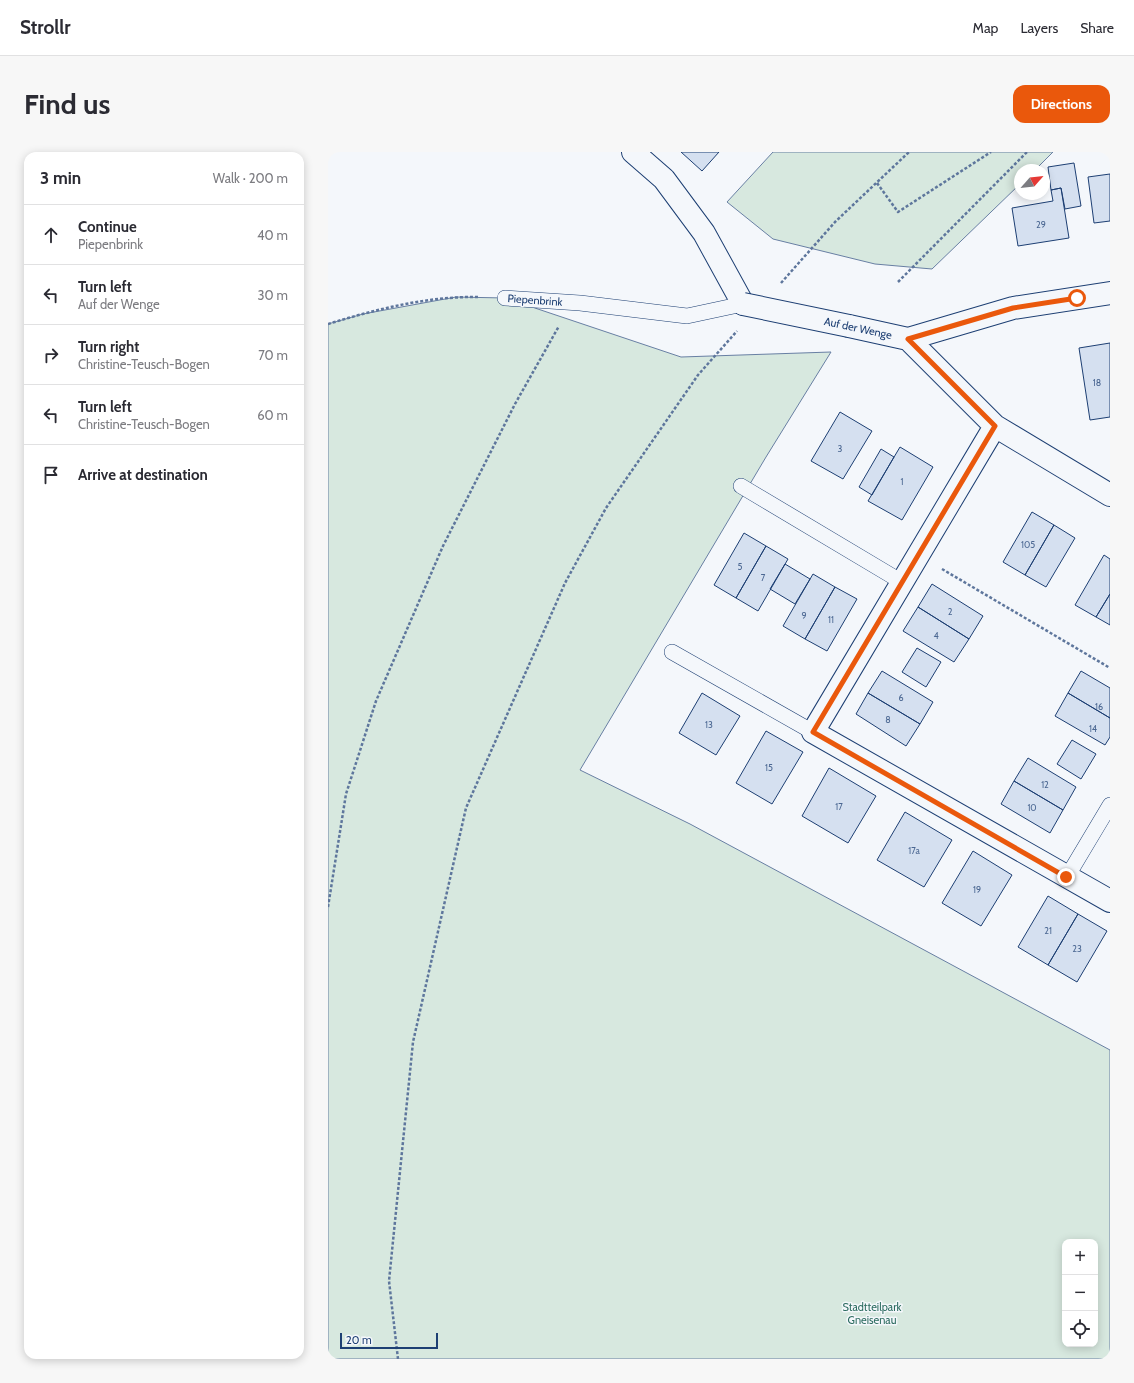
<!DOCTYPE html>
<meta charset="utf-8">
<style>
body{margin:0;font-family:Cabin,sans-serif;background:#f7f7f7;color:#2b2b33}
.controls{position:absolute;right:12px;bottom:12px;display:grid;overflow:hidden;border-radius:8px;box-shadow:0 2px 10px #0003}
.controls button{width:36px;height:36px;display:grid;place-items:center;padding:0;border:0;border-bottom:1px solid #e1e1e2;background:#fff;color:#2b2b33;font:20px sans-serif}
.compass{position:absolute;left:686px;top:12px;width:36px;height:36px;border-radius:50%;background:#fff;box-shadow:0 2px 10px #0003;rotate:63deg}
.scale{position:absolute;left:12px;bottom:10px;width:98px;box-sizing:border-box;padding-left:4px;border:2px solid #1d3f73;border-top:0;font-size:11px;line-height:14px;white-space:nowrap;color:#1d3f73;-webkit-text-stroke:3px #f4f7fb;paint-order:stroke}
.stop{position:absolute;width:12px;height:12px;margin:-9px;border:3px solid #ea580c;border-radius:50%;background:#fff}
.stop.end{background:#ea580c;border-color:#fff;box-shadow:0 1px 4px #0008}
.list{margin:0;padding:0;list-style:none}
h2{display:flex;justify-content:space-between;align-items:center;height:52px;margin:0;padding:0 16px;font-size:17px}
h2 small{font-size:13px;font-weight:400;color:#7c7c81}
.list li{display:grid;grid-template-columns:26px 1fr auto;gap:12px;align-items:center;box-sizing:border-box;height:60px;padding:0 16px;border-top:1px solid #e1e1e2}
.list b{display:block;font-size:15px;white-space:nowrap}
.list p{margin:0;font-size:13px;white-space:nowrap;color:#7c7c81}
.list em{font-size:13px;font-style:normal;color:#7c7c81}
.icon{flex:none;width:22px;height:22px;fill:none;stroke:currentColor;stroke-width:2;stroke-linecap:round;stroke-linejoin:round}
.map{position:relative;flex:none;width:782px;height:1207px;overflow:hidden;border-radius:12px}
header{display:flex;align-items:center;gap:24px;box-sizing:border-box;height:56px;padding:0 20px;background:#fff;border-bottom:1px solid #e1e1e2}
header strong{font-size:19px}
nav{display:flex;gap:22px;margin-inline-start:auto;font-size:14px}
.intro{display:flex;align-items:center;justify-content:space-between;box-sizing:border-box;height:96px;padding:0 24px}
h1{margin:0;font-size:28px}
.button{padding:10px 18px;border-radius:12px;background:#ea580c;color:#fff;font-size:14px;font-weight:700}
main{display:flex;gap:24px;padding:0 24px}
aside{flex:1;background:#fff;border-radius:12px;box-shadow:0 2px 10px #0003}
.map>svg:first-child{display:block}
</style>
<header>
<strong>Strollr</strong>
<nav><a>Map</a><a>Layers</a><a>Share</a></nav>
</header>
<div class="intro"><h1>Find us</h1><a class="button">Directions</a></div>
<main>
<aside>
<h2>3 min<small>Walk · 200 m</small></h2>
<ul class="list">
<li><svg class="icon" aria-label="ahead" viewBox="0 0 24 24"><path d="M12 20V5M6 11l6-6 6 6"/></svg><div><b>Continue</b><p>Piepenbrink</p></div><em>40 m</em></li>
<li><svg class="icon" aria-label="left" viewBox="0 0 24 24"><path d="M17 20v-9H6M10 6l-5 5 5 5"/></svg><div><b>Turn left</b><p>Auf der Wenge</p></div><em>30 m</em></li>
<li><svg class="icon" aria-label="right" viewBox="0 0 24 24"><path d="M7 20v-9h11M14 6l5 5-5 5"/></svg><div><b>Turn right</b><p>Christine-Teusch-Bogen</p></div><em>70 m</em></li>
<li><svg class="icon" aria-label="left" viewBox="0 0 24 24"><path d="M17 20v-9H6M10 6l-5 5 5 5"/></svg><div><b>Turn left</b><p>Christine-Teusch-Bogen</p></div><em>60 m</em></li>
<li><svg class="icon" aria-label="arrive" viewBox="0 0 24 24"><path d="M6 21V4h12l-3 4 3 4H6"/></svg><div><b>Arrive at destination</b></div></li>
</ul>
</aside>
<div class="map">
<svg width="782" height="1207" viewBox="0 0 782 1207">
<rect width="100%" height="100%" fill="#f4f7fb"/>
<path fill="#d7e8df" stroke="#687fa3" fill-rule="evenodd" d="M445,0H725L707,18H692V32L604,117L547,112L445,87L399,50Z
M128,145L177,146L353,205L503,200L438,305L252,618L362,672L782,898V1202L779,1207H0V172L35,162ZM737,1090H767V1192H737Z"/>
<path fill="#d5e0f0" stroke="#1d3f73" d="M353,0H391L374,19Z
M746,11L753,54L737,57L733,36L723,38L720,15Z
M782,22V69L766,71L760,25Z
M733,36L741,86L690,94L684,56L725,49L723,38Z
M782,191V265L762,268L751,196Z
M512,260L544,279L515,327L483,309Z
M572,295L605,315L574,368L540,349Z
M553,297L566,305L544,343L531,335Z
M704,360L726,373L697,423L675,410Z
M726,373L747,386L718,435L697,423Z
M416,381L438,394L408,446L386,433Z
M438,394L460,407L430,459L408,446Z
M776,403L782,407V442L768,465L747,453Z
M457,412L482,427L467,452L442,437Z
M485,422L507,435L477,487L455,474Z
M604,432L655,464L641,487L590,455Z
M507,435L529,447L499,499L477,487Z
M782,442V473L768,465Z
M590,455L641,487L626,510L575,479Z
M589,496L613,510L598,535L574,520Z
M554,519L605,550L592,572L540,541Z
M753,519L782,536V566L740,541Z
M374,541L412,564L388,603L351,581Z
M540,541L592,572L578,594L528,562Z
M740,541L782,566V585L777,593L727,564Z
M438,579L475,600L444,652L408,631Z
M744,588L768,602L753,627L729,612Z
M700,606L748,635L735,658L686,629Z
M501,616L548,644L520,691L474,664Z
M686,629L735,658L722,681L673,652Z
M577,660L624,688L596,735L549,708Z
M645,699L684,723L653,774L614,751Z
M720,744L750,762L720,813L690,795Z
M750,762L779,779L749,830L720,813Z"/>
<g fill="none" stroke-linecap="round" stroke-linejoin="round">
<g stroke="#1d3f73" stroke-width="16">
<path id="lane" d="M177,146L252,151L359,164L415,152
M413,334L574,430
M344,500L485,580
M739,725L782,653"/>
</g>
<g stroke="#1d3f73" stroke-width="24">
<path id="street" d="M305,0L336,27L376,81L415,152
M521,174L580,187L667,274L782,343
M580,187L685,156L782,141
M667,274L485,580L782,749"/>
</g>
<path stroke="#5e769c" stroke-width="2.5" stroke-dasharray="3 2" stroke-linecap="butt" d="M549,31L570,60L663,0
M570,130L699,0
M453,131L507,70L581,0
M0,172C49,157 100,144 152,145
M614,417L782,516
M0,755L18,642L48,549L115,394L187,252L231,174
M70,1207L61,1129L85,890L138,656L237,431L278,356L370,223L409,179"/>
<use href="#lane" stroke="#f4f7fb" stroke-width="15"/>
<use href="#street" stroke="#f4f7fb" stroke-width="22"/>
<g stroke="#1d3f73" stroke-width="24" stroke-linecap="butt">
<path id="street-bridge" d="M415,152L521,174"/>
</g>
<use href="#street-bridge" stroke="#f4f7fb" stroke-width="22"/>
</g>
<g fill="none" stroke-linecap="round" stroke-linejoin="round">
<path stroke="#ea580c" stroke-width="5" d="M738,725L485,580L667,274L580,187L685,156L749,146"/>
</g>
<g text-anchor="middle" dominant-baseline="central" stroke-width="3" stroke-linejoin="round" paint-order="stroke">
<g font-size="9" fill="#4b6792">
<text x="713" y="72">29</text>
<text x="769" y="230">18</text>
<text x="512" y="296">3</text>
<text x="574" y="329">1</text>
<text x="700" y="392">105</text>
<text x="412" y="414">5</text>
<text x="435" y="425">7</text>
<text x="622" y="459">2</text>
<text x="476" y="463">9</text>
<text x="503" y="467">11</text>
<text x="608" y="483">4</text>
<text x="573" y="545">6</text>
<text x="771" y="554">16</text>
<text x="560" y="567">8</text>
<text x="381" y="572">13</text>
<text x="765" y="576">14</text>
<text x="441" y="615">15</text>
<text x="717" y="632">12</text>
<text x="511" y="654">17</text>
<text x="704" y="655">10</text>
<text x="586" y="698">17a</text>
<text x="649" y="737">19</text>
<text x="720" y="778">21</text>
<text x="749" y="796">23</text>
</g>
<g font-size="11" fill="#1d3f73" stroke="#f4f7fb">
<text transform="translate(207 148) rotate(4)">Piepenbrink</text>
<text transform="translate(530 176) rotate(12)">Auf der Wenge</text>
</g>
<g font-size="11" fill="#2c6c60" stroke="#f4f7fb">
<text x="544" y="1155">Stadtteilpark<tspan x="544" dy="13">Gneisenau</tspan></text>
</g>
</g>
</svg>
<div class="controls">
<button>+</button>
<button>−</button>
<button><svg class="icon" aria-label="locate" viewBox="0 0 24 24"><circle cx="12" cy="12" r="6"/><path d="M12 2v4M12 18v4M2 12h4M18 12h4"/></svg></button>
</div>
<svg class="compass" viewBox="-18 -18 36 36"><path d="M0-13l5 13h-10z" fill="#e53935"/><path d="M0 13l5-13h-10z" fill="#7c7c81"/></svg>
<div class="scale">20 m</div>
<div class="stop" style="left:749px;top:146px"></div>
<div class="stop end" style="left:738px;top:725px"></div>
</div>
</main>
